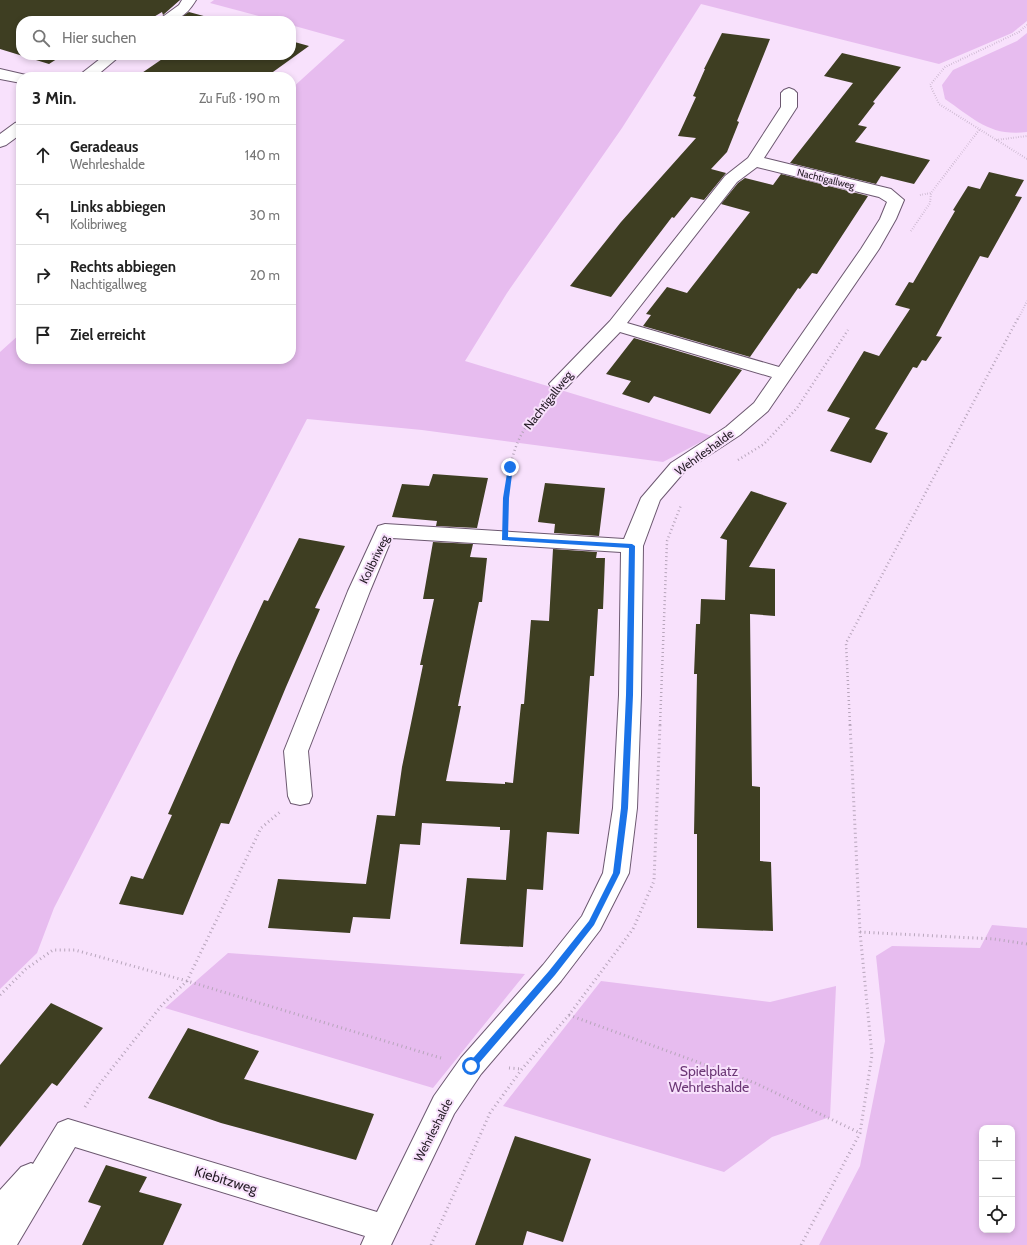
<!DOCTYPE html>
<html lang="de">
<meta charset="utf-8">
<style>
body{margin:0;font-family:Cabin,sans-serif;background:#f6f6f6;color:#222}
.controls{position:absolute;right:12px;bottom:12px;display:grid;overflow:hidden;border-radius:8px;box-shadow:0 2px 6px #0003}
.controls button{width:36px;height:36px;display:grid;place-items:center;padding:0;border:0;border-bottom:1px solid #e0e0e0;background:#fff;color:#222;font:20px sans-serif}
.stop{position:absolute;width:12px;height:12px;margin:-9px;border:3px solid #1a73e8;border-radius:50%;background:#fff}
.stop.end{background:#1a73e8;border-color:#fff;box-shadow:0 1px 4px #0008}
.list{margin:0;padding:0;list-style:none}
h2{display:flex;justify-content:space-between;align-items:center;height:52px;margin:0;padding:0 16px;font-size:17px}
h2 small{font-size:13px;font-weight:400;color:#767676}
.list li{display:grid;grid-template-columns:26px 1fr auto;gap:12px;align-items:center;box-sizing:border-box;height:60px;padding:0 16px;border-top:1px solid #e0e0e0}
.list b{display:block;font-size:15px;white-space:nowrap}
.list p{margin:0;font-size:13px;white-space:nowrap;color:#767676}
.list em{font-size:13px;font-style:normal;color:#767676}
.icon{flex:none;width:22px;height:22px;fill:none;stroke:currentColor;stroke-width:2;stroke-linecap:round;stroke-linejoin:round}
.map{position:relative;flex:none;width:1027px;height:1245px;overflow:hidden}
.search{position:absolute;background:#fff;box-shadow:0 2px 6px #0003;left:16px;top:16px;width:280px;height:44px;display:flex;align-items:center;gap:10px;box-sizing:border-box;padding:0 14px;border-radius:16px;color:#767676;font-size:15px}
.panel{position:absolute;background:#fff;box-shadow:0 2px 6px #0003;left:16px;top:72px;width:280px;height:292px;border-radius:16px}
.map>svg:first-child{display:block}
</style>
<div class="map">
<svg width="1027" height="1245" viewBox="0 0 1027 1245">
<rect width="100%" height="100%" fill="#f8e1fc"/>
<path fill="#e7bcef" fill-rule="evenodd" d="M214,0H1027V21L1012,33L939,64L701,4L622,128L507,293L465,361L712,436L663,462L422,430L307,419L54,908L37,953L0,989V352L21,333V359H291V89L345,40L291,25V21H278L210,3Z
M1027,33V132C990,137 973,118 945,99L942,85L953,70L1017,41Z
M992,925L1027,928V1245H819L860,1166L885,1041L876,956L892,946L980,948ZM982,1128H1012V1230H982Z
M228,953L525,974L433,1088L165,1008Z
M601,981L770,1002L836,986L830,1117L772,1137L724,1172L503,1106Z"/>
<path fill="#3e3e22" d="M0,0H180L163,15L162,12L147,21H21V55H63L49,64L0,49Z
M189,12L211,18L220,21H174Z
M722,33L770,39L737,121L739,122L727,152L711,169L726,173L704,200L691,197L674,218L672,217L611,297L570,286L621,222L696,138L678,136L696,97L693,96L705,69H704Z
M291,41L309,46L266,77H136L168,55H291Z
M842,53L901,67L873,102L875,103L858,125L867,127L855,142L930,160L914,184L881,176L876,184L790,163L853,83L824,76Z
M989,172L1024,180L1015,196L1022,197L988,258L980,256L936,336L942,337L926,361L922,360L917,368L913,367L875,429L888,433L871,463L830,451L850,418L827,411L864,351L879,356L910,309L895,305L909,282L913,283L955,211L953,210L968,186L980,189Z
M781,174L868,196L817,274L812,273L800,289L798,288L750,357L643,326L651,315L646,314L667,287L687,293L750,212L721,204L738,183L745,178L773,185Z
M634,338L742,370L710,414L654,396L649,403L622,394L631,381L606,374Z
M433,474L488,478L477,528L436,526L437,521L392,517L402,484L429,486Z
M545,483L605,488L599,536L554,533L555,524L538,522Z
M751,491L787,503L749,567L775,569V616L750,614L752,786L760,787V861L771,862L773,931L697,928V834H694L697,674H694L696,624H700L701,599L725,600L727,540L720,538Z
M299,538L345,546L315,608L320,609L286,687L229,824L221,823L183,915L119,904L131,876L143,879L172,815L168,814L236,660L264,600L268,601Z
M433,542L473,544L470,557L487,558L482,602H479L458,706H461L446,781L505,784V782L513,783L521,704H524L531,620L549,621L553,549L597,552L596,558H605L603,609H598L594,676H590L579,834L547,832L543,890L527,889L523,947L460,944L467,878L506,880L510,830H500V827L422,823L420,845L400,844L390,919L353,917L350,933L268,928L278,879L366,884L377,815L395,816L402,767L423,665H420L434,599H423Z
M51,1003L103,1028L57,1086L52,1083L0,1147V1065Z
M188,1028L259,1051L244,1079L374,1114L356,1160L221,1123L148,1098Z
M515,1136L591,1159L563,1242L527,1231L523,1245H475Z
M106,1165L147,1177L139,1192L182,1204L163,1245H82L101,1206L88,1202Z"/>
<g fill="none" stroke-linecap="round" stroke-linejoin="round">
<g stroke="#6c5870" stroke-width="2">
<path id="street" d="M182,0H196C185,18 177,21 157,21L179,5Z
M105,55H121L95,77H77Z
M0,69L26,75L28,77H21V83L0,79Z
M789,88L794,90L797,93V107L764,158L891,189L904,200L896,219L879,249L768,411L740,435L685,471L660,500L643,546L641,695L637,808L629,873L600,930L561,981L481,1074L454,1114L391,1245H361L365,1236L75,1147L17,1245H0V1190L21,1167L31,1163L33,1164L58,1123L68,1119L377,1212L434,1096L461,1058L543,965L582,916L603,873L613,808L619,695L621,552L392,538L370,591L308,751L312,796L309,803L300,805L291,803L288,796L284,751L348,591L378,526L385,524L624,539L641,498L671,463L726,427L754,403L772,377L620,332L566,388L559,390L552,388L549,384L610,321L725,176L748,158L781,107V93L784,90ZM757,167L879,197L887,202L880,219L861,249L779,367L627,323L737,182Z
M21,121V134L6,145L0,147V134L15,123Z"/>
</g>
<path stroke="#b7a5bb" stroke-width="2" stroke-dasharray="0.5 2" stroke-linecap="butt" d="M1027,25L1019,32L945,67L930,85L939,104L1027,159
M996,140L1027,136
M920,195L931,193L979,130
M911,231L930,203L931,193
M1018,319L1027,301"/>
<path stroke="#b7a5bb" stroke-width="2.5" stroke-dasharray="1 3" stroke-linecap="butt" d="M738,460L764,444L797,408L848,330
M505,514C507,486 509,454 524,430C530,420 538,412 545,403
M660,725L667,541L681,505
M850,725L846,643L1018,318"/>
<path stroke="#b7a5bb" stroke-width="3" stroke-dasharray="1 3.5" stroke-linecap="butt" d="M860,932L994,939L1027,944
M0,995L26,969L53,950H75L187,981L441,1058
M569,1015L755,1083L860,1133
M509,1068L522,1069
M85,1107L98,1086L162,1005L187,981L261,828L280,812
M431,1245L490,1113L522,1069L569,1015L633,929L654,881L660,724
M801,1245L860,1133L872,1055L860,932L850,724"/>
<use href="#street" fill="#fff" fill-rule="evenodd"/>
</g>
<path fill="#1a73e8" d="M510,465L513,467L509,498L508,537L632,544L635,546L633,695L628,808L620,873L594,925L555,975L474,1069L471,1070L467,1066L468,1064L549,971L589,921L613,873L621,808L626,695L629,548L502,540L503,498L508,467Z"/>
<g text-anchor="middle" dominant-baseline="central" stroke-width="4" stroke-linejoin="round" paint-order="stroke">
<g font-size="10" fill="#231b24" stroke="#f8e1fc">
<text transform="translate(826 179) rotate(14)">Nachtigallweg</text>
</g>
<g font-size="12" fill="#231b24" stroke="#f8e1fc">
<text transform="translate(548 400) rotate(-52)">Nachtigallweg</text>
<text transform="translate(704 452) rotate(-36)">Wehrleshalde</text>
<text transform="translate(374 559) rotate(-64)">Kolibriweg</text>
<text transform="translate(433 1130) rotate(-63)">Wehrleshalde</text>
</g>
<g font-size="14" fill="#6d3977" stroke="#f8e1fc">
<text x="709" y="1071">Spielplatz<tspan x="709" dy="16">Wehrleshalde</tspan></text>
</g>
<g font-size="14" fill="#231b24" stroke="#f8e1fc">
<text transform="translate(226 1180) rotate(17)">Kiebitzweg</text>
</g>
</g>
</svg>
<div class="controls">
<button>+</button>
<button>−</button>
<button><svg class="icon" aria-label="locate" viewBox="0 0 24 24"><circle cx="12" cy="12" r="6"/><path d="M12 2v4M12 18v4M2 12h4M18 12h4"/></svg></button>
</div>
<div class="stop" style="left:471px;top:1066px"></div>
<div class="stop end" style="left:510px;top:467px"></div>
<div class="search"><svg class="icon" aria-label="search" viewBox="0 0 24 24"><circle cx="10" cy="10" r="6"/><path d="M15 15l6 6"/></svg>Hier suchen</div>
<section class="panel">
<h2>3 Min.<small>Zu Fuß · 190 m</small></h2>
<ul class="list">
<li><svg class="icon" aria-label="ahead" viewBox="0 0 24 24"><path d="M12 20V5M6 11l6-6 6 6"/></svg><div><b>Geradeaus</b><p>Wehrleshalde</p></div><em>140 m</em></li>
<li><svg class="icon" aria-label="left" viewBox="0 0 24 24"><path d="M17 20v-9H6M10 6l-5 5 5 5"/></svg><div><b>Links abbiegen</b><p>Kolibriweg</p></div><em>30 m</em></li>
<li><svg class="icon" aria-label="right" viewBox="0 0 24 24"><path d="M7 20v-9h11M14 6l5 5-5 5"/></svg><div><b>Rechts abbiegen</b><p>Nachtigallweg</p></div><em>20 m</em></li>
<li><svg class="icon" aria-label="arrive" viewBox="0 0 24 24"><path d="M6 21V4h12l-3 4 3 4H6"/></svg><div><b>Ziel erreicht</b></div></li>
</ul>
</section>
</div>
